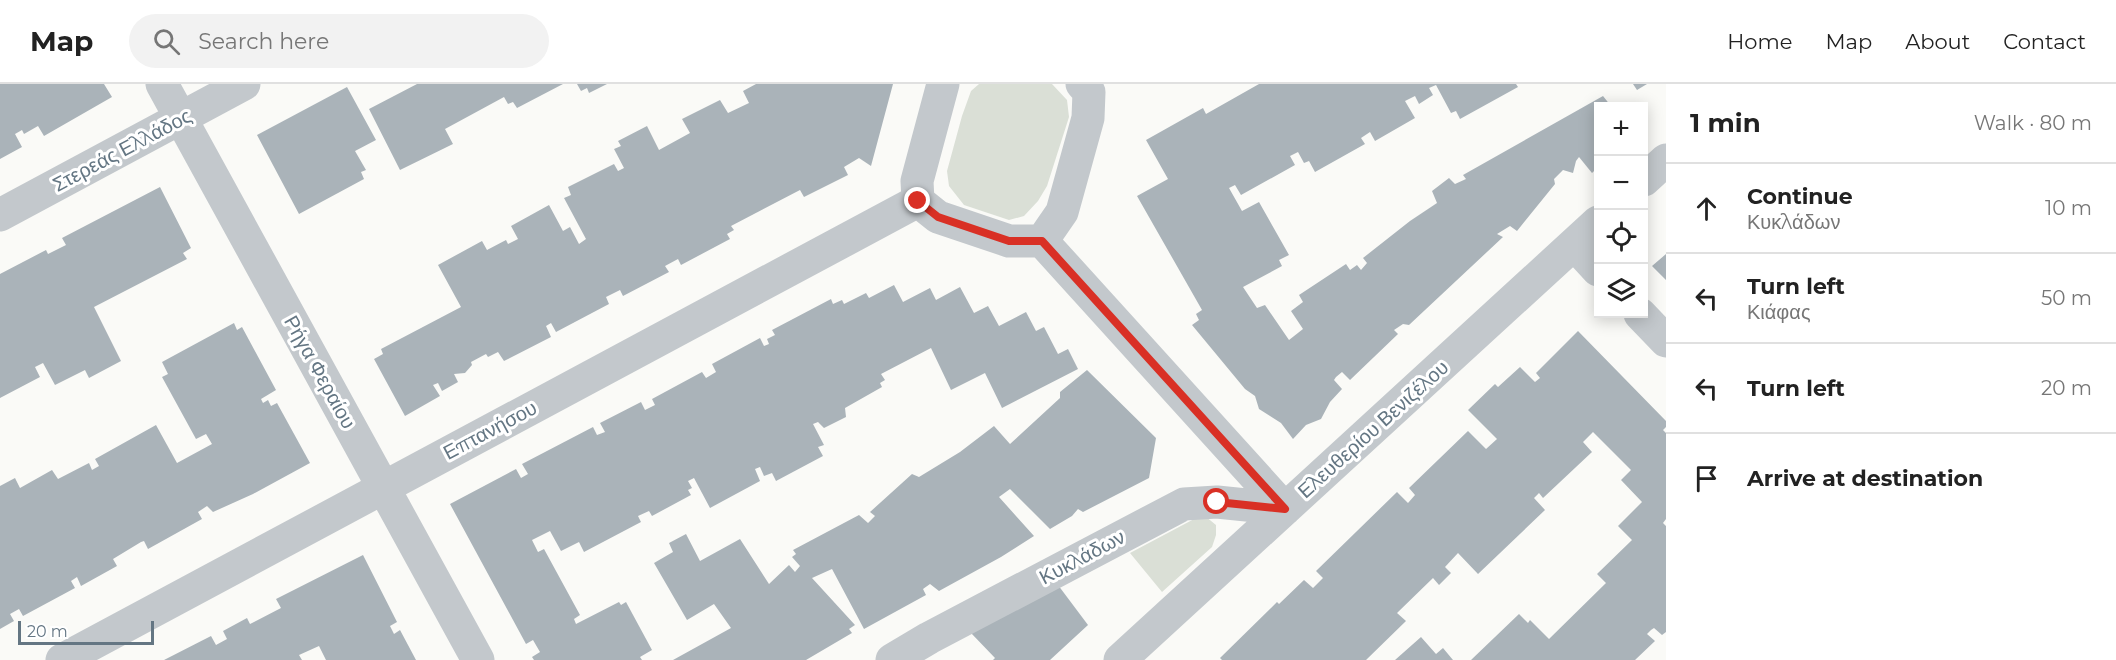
<!DOCTYPE html>
<meta charset="utf-8">
<style>
body{margin:0;font-family:Montserrat,sans-serif;background:#f2f2f2;color:#222}
.controls{position:absolute;right:18px;top:18px;display:grid;overflow:hidden;border-radius:0px;box-shadow:0 3px 15px #0003}
.controls button{width:54px;height:54px;display:grid;place-items:center;padding:0;border:0;border-bottom:2px solid #e0e0e0;background:#fff;color:#222;font:30px sans-serif}
.scale{position:absolute;left:18px;bottom:15px;width:136px;box-sizing:border-box;padding-left:6px;border:3px solid #647683;border-top:0;font-size:16px;line-height:21px;white-space:nowrap;color:#647683;-webkit-text-stroke:4px #fff;paint-order:stroke}
.stop{position:absolute;width:18px;height:18px;margin:-14px;border:4px solid #d93025;border-radius:50%;background:#fff}
.stop.end{background:#d93025;border-color:#fff;box-shadow:0 2px 6px #0008}
.list{margin:0;padding:0;list-style:none}
h2{display:flex;justify-content:space-between;align-items:center;height:78px;margin:0;padding:0 24px;font-size:26px}
h2 small{font-size:20px;font-weight:400;color:#767676}
.list li{display:grid;grid-template-columns:39px 1fr auto;gap:18px;align-items:center;box-sizing:border-box;height:90px;padding:0 24px;border-top:2px solid #e0e0e0}
.list b{display:block;font-size:22px;white-space:nowrap}
.list p{margin:0;font-size:20px;white-space:nowrap;color:#767676}
.list em{font-size:20px;font-style:normal;color:#767676}
.icon{flex:none;width:33px;height:33px;fill:none;stroke:currentColor;stroke-width:2;stroke-linecap:round;stroke-linejoin:round}
.map{position:relative;flex:none;width:1666px;height:576px;overflow:hidden}
header{display:flex;align-items:center;gap:36px;box-sizing:border-box;height:84px;padding:0 30px;background:#fff;border-bottom:2px solid #e0e0e0}
header strong{font-size:28px}
nav{display:flex;gap:33px;margin-inline-start:auto;font-size:21px}
.search{width:420px;height:54px;background:#f2f2f2;display:flex;align-items:center;gap:15px;box-sizing:border-box;padding:0 21px;border-radius:33px;color:#767676;font-size:22px}
main{display:flex}
aside{flex:1;background:#fff}
.map>svg:first-child{display:block}
</style>
<header>
<strong>Map</strong>
<div class="search"><svg class="icon" aria-label="search" viewBox="0 0 24 24"><circle cx="10" cy="10" r="6"/><path d="M15 15l6 6"/></svg>Search here</div>
<nav><a>Home</a><a>Map</a><a>About</a><a>Contact</a></nav>
</header>
<main>
<div class="map">
<svg width="1666" height="576" viewBox="0 0 1666 576">
<rect width="100%" height="100%" fill="#fafaf7"/>
<path fill="#dadfd6" d="M979,0H1052L1067,16L1069,33L1047,102L1038,117L1024,132L1009,136L964,121L949,102L947,87L962,32L971,7Z
M1205,432L1216,441V451L1212,463L1162,508L1130,469L1196,434Z"/>
<path fill="#aab3b9" d="M0,0H104L112,13L44,52L38,42L24,50L22,46L15,50L22,63L0,75Z
M417,0H563L517,24L513,18L508,20L504,13L445,45L453,60L400,86L369,25Z
M577,0H607L589,9L587,4L581,7Z
M756,0H893L871,82L859,74L844,83L848,91L804,113L800,106L731,142L734,146L727,150L730,155L681,181L678,175L665,182L669,188L623,212L620,206L606,213L609,220L556,248L551,239L546,242L551,253L504,277L498,268L488,273L486,270L471,278L472,281L465,289L454,290L458,298L442,307L438,299L433,301L440,312L405,332L374,275L383,270L381,265L461,223L438,181L482,157L487,166L506,156L508,160L518,155L511,142L549,121L563,147L570,143L579,160L586,155L564,114L571,111L568,103L614,80L618,87L624,84L614,65L621,62L618,57L647,42L659,66L690,49L682,35L720,16L728,29L749,19L743,7Z
M1259,0H1516L1518,3L1460,35L1456,27L1451,29L1436,1L1429,4L1433,11L1419,20L1415,12L1405,17L1415,34L1375,57L1370,48L1361,54L1365,60L1315,88L1309,77L1304,79L1298,68L1290,72L1295,81L1241,111L1235,101L1229,104L1242,127L1259,118L1289,171L1279,176L1282,182L1243,203L1257,224L1265,221L1289,256L1303,245L1291,227L1303,218L1299,211L1346,180L1350,186L1357,181L1361,186L1367,179L1363,174L1410,137L1437,119L1432,107L1449,94L1455,100L1466,95L1463,91L1603,12L1611,22H1598V83L1592,89L1579,73L1576,77L1573,89L1563,86L1554,95L1555,100L1517,147L1510,142L1497,150L1503,153L1409,241L1403,240L1394,246L1398,250L1350,296L1342,288L1336,293L1334,296L1342,305L1330,318L1321,335L1306,341L1293,355L1281,339L1259,325L1255,312L1245,305L1192,241L1199,236L1196,230L1202,226L1137,112L1168,95L1146,56L1203,24L1206,30Z
M1633,0H1647L1637,6Z
M347,3L376,56L355,67L366,86L361,88L364,95L299,130L257,51Z
M160,103L191,164L183,169L187,175L94,223L121,277L89,294L85,286L55,301L43,279L35,283L40,293L0,314V190L46,166L48,170L66,161L62,154Z
M1666,170V196L1652,182Z
M894,201L903,218L930,204L936,216L960,203L974,229L988,222L999,242L1026,228L1036,247L1044,243L1058,270L1068,265L1078,285L1002,324L985,289L951,306L931,264L881,290L885,296L880,299L882,303L845,324L846,333L824,344L818,338L813,340L824,361L818,363L823,372L776,397L772,389L764,392L760,383L755,385L760,397L710,424L694,394L688,397L692,404L688,406L691,411L652,432L649,427L638,432L641,438L584,468L579,458L561,467L550,447L532,456L538,468L544,465L580,531L574,535L576,540L619,518L621,521L626,518L652,566L640,573L642,576H534L532,573L540,568L533,556L526,560L450,420L516,385L521,394L528,390L522,380L593,343L597,351L605,348L600,339L641,318L645,326L655,321L652,315L702,288L706,294L716,288L712,280L760,254L764,262L769,260L767,255L775,251L772,246L831,215L833,220L842,216L844,220L866,209L869,214Z
M234,239L237,246L242,243L276,306L261,315L263,319L268,316L271,322L277,319L310,379L253,410L213,428L207,422L198,428L202,435L148,465L144,457L141,458L113,475L117,482L81,502L77,493L71,497L75,504L23,532L19,525L10,530L14,537L0,545V402L15,394L20,404L52,386L58,395L89,379L92,386L99,382L95,375L156,341L177,379L212,360L206,350L196,355L162,293L168,290L162,278Z
M1578,247L1666,337V343L1663,346L1666,349V435L1663,439L1666,442V548L1662,551L1654,544L1651,546L1647,550L1655,557L1635,576H1471L1519,530L1528,539L1530,536L1549,555L1606,499L1597,490L1632,456L1618,442L1642,418L1621,396L1631,386L1593,348L1583,358L1592,368L1543,414L1539,409L1534,414L1545,426L1478,490L1458,469L1445,483L1451,489L1439,501L1433,494L1397,529L1406,537L1366,576H1222L1220,574L1277,518L1279,520L1304,496L1313,504L1323,494L1316,487L1397,408L1408,419L1415,411L1409,404L1468,347L1486,365L1497,355L1468,326L1495,300L1498,303L1520,283L1535,298L1540,294L1536,289Z
M1087,286L1156,354L1149,394L1083,428L1078,425L1072,432L1050,445L1010,405L999,413L1034,452L1001,473L939,507L930,500L923,505L926,511L864,545L832,485L812,494L855,541L849,545L852,549L806,576H673L731,544L714,520L687,536L654,479L673,468L669,459L686,450L700,477L740,455L769,500L789,481L795,488L800,482L792,473L796,470L793,466L859,431L868,439L875,432L870,428L912,390L919,393L960,368L994,342L1010,360L1060,314V308Z
M363,471L397,538L390,542L394,550L400,546L416,576H326L319,562L299,571L302,576H164L211,552L216,561L227,555L223,547L247,534L250,540L281,524L276,515Z
M1058,501L1088,541L1050,576H993L995,574L971,549Z
M1421,553L1436,570L1443,564L1453,576H1395Z"/>
<g fill="none" stroke-linecap="round" stroke-linejoin="round">
<path stroke="#c3c8cc" stroke-width="33" d="M162,0L478,576
M943,0L917,97L918,117L938,133L1009,157H1042L1062,128L1088,34L1089,8L1082,0
M1644,96L1666,76
M0,131L244,0
M1042,157L1285,425
M1574,160L1598,186
M1640,230L1666,257
M62,576L918,117
M892,576L929,554L1184,420L1217,418L1285,425
M1120,576L1598,138"/>
</g>
<g fill="none" stroke-linecap="round" stroke-linejoin="round">
<path stroke="#d93025" stroke-width="8" d="M918,117L938,133L1009,157H1042L1285,425L1217,418"/>
</g>
<g text-anchor="middle" dominant-baseline="central" stroke-width="6" stroke-linejoin="round" paint-order="stroke">
<g font-size="20" fill="#647683" stroke="#fff">
<text transform="translate(122 66) rotate(-28)">Στερεάς Ελλάδος</text>
<text transform="translate(320 288) rotate(61)">Ρήγα Φεραίου</text>
<text transform="translate(1373 345) rotate(-42)">Ελευθερίου Βενιζέλου</text>
<text transform="translate(490 346) rotate(-28)">Επτανήσου</text>
<text transform="translate(1082 473) rotate(-28)">Κυκλάδων</text>
</g>
</g>
</svg>
<div class="controls">
<button>+</button>
<button>−</button>
<button><svg class="icon" aria-label="locate" viewBox="0 0 24 24"><circle cx="12" cy="12" r="6"/><path d="M12 2v4M12 18v4M2 12h4M18 12h4"/></svg></button>
<button><svg class="icon" aria-label="layers" viewBox="0 0 24 24"><path d="M12 4l9 5-9 5-9-5zM3 14l9 5 9-5"/></svg></button>
</div>
<div class="scale">20 m</div>
<div class="stop" style="left:1217px;top:418px"></div>
<div class="stop end" style="left:918px;top:117px"></div>
</div>
<aside>
<h2>1 min<small>Walk · 80 m</small></h2>
<ul class="list">
<li><svg class="icon" aria-label="ahead" viewBox="0 0 24 24"><path d="M12 20V5M6 11l6-6 6 6"/></svg><div><b>Continue</b><p>Κυκλάδων</p></div><em>10 m</em></li>
<li><svg class="icon" aria-label="left" viewBox="0 0 24 24"><path d="M17 20v-9H6M10 6l-5 5 5 5"/></svg><div><b>Turn left</b><p>Κιάφας</p></div><em>50 m</em></li>
<li><svg class="icon" aria-label="left" viewBox="0 0 24 24"><path d="M17 20v-9H6M10 6l-5 5 5 5"/></svg><div><b>Turn left</b></div><em>20 m</em></li>
<li><svg class="icon" aria-label="arrive" viewBox="0 0 24 24"><path d="M6 21V4h12l-3 4 3 4H6"/></svg><div><b>Arrive at destination</b></div></li>
</ul>
</aside>
</main>
